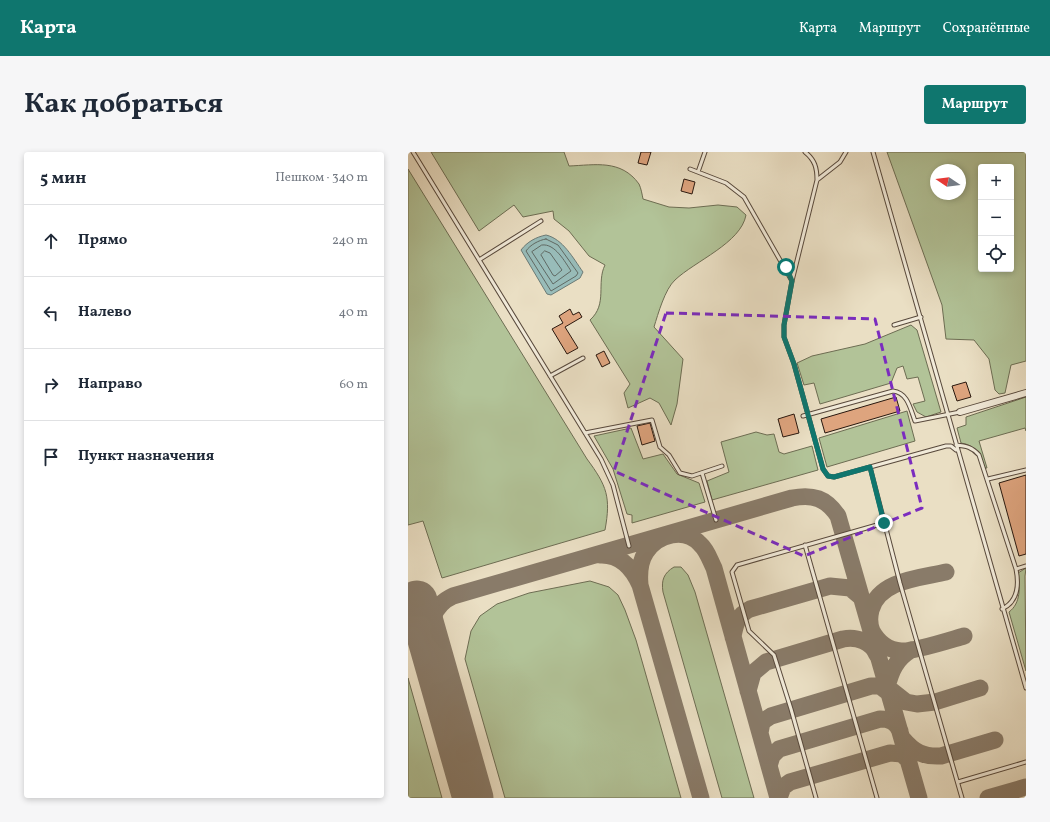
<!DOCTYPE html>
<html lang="ru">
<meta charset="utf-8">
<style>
body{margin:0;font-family:Vollkorn,serif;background:#f6f6f7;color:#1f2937}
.controls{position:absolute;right:12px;top:12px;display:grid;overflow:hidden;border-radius:4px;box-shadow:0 2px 6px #0003}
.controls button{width:36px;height:36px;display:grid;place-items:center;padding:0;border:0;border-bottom:1px solid #e0e1e3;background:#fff;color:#1f2937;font:20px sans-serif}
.compass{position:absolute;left:522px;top:12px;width:36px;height:36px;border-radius:50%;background:#fff;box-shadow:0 2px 6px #0003;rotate:283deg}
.stop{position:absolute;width:12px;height:12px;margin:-9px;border:3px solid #0f766e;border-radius:50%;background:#fff}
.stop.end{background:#0f766e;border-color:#fff;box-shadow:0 1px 4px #0008}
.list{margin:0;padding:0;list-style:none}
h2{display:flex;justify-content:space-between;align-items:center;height:52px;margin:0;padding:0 16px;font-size:17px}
h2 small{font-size:13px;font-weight:400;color:#747a83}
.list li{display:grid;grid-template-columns:26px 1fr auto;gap:12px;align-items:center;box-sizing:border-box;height:72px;padding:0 16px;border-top:1px solid #e0e1e3}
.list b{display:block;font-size:15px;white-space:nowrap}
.list em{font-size:13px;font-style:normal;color:#747a83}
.icon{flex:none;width:22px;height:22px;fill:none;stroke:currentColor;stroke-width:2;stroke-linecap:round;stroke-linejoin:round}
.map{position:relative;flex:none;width:618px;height:646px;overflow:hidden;border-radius:4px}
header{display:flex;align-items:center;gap:24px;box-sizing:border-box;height:56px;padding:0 20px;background:#0f766e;color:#fff}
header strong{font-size:19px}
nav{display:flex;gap:22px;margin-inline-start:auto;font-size:14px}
.intro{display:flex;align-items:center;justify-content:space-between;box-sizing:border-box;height:96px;padding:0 24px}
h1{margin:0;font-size:28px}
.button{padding:10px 18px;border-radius:4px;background:#0f766e;color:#fff;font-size:14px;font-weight:700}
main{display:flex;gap:24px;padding:0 24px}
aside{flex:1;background:#fff;border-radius:4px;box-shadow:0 2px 6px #0003}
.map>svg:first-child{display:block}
</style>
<header>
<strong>Карта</strong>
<nav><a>Карта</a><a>Маршрут</a><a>Сохранённые</a></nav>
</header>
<div class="intro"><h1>Как добраться</h1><a class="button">Маршрут</a></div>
<main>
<aside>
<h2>5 мин<small>Пешком · 340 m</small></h2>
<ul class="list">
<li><svg class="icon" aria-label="ahead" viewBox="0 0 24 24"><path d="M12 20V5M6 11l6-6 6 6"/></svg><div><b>Прямо</b></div><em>240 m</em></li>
<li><svg class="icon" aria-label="left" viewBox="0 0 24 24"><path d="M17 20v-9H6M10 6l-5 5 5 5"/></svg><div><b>Налево</b></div><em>40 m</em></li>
<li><svg class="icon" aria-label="right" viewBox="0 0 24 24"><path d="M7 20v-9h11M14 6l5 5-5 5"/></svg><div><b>Направо</b></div><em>60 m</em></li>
<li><svg class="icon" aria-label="arrive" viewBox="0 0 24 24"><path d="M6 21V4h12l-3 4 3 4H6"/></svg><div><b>Пункт назначения</b></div></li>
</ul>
</aside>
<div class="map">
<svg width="618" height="646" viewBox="0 0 618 646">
<rect width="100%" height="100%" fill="#eadfc4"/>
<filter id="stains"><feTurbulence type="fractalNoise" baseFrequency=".005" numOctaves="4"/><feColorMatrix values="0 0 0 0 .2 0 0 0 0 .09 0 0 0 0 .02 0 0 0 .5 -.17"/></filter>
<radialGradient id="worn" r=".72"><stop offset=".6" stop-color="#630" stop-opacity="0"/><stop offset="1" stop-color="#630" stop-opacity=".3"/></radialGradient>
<path fill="#b2c398" stroke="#6d6d53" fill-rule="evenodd" d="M23,0H156L161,14C187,13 213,7 231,32C233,36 234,42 235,47L261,55L281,56L310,53L329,55L338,63C333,91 287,109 267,128C257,137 250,162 246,175L275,207L269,252L263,273L251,251L242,246L220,256L216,241L222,232L182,168C200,152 188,131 197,113L181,104L161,79L146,67L145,59L115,65L106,53L71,79Z
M479,0H618V209L603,213L597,241L591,242L587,238L581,207L566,188L538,187L534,153ZM573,15H603V117H573ZM528,18H552V42H528Z
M0,17L179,307C199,334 203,345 197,378L34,426L15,369L0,373Z
M503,173L509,178L533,260L518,265L509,260L505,252L517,249L510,225L499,227L495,214L489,216L483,231L412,252L406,231L396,233L389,211L404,204L457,192Z
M618,245V279L617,276L571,289L579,316H577C572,304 568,293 553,291L549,276L558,273V265Z
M499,259L507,289L419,315L411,286Z
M223,276L235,307L255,302L269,322L291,331L297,350L224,371V363L219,362L205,317L186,284Z
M348,280L359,283L366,282L371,300L376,302L404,294L410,318L304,348L299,329L321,320L313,290Z
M266,415H273L280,423L287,440L346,646H314L255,440C253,428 256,421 266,415Z
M618,416L617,424L618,519L601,460C613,451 612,435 610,421Z
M182,429L201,435L210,443L217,458L228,488L273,646H97L57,507L63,479L72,464L89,452L121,441Z
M0,526L34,646H0Z"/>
<path fill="#98bcb9" stroke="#6b7a75" d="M138,83C155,87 165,106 175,120L172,126L143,143L139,142L113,98C119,90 128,85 138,83Z"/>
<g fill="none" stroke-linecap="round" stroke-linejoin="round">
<path stroke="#606a64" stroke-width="1" d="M138,87L150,93L170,121L168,124L143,139L118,99C122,93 131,88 138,87Z
M134,93C147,91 157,110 163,119L145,132L124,100Z
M137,99L142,101L154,118L147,124L145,123L133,103Z"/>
<path stroke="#897b69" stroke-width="17" d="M192,403C212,402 224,415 232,433C231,422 232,409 238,400C250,382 277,375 292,392C299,398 302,408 306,416L370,646
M538,420C512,426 471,428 463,458C461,466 461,472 464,479C470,490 480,498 493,499C505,500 542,488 556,484
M232,433L293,646
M325,485C327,472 330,463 342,457L422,434L442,436L454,446
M22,494C22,473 23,454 45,444L384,346C405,342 418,346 430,364L511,646
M503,498C488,507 483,519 479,535L498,550L509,552L527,550L572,536
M340,539L345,521L358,510L435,487C449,484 464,490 469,503
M352,581L354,570L363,564L463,534H472L481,541
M495,587C506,600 515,605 533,604L587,588
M361,614L364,604L371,597L472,567C482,567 488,570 492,579
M371,646L375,635L382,630L482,601L494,602L501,609
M580,646L618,635"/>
<path stroke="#897b69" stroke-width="41" d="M9,449L65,646"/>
</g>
<path fill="#dea47e" stroke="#28170e" d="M233,0H243L239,13L230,11Z
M276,27L287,30L284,42L273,39Z
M162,157L165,163L171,160L174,165L157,175L170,196L159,202L144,177L155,171L151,164Z
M196,199L202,211L194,215L188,203Z
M558,230L563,245L549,249L544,234Z
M488,245L492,259L417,281L413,267Z
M386,262L391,281L375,285L370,267Z
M242,271L247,289L234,293L229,274Z
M618,323V402L611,404L591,331Z"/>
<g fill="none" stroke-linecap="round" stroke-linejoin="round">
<g stroke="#58493c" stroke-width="5">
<path id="service" d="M5,0L193,307L205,333L221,394
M397,0C407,8 409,16 409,28
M438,0L432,10L409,28L384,129L376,173V185L386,212L415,317L420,324L426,325L538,294H543L548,298
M465,0L618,536
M282,17L318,31L336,45L384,129
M290,20L297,0
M71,108L133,69
M486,173L513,165
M142,224L175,206
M395,264L485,239C500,241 502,256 507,269L552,260
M177,281L244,268L252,295L261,303L272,321L284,324L314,314
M548,293C558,294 564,295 571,303L608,417C611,432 611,449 594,457
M462,315L492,431L554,646
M294,321L308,368
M580,327L618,318
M397,393L469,646
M608,417L618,414
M550,630L618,610
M408,646L383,557L366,503L341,479L324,420L329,413L476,371"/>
</g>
<g stroke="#58493c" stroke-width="8">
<path id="minor" d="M552,260L618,241"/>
</g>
<use href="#service" stroke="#f1ead9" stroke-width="3"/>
<use href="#minor" stroke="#f1ead9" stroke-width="6"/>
</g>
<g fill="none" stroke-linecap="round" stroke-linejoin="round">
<path stroke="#0f766e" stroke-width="5" d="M378,115L384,129L376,173V185L386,212L415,317L420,324L426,325L462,315L476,371"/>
</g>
<path fill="none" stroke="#7b2cbf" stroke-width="3" stroke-dasharray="8 5" stroke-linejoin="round" d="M258,161L467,167L514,356L396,404L206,319Z"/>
<rect width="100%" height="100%" filter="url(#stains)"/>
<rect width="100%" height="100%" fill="url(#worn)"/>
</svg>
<div class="controls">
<button>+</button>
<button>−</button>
<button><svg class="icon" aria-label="locate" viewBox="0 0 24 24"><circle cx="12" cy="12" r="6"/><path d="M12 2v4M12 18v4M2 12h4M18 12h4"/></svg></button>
</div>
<svg class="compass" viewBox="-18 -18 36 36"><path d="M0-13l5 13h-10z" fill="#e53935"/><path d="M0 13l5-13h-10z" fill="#747a83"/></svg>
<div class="stop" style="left:378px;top:115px"></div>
<div class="stop end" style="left:476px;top:371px"></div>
</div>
</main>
